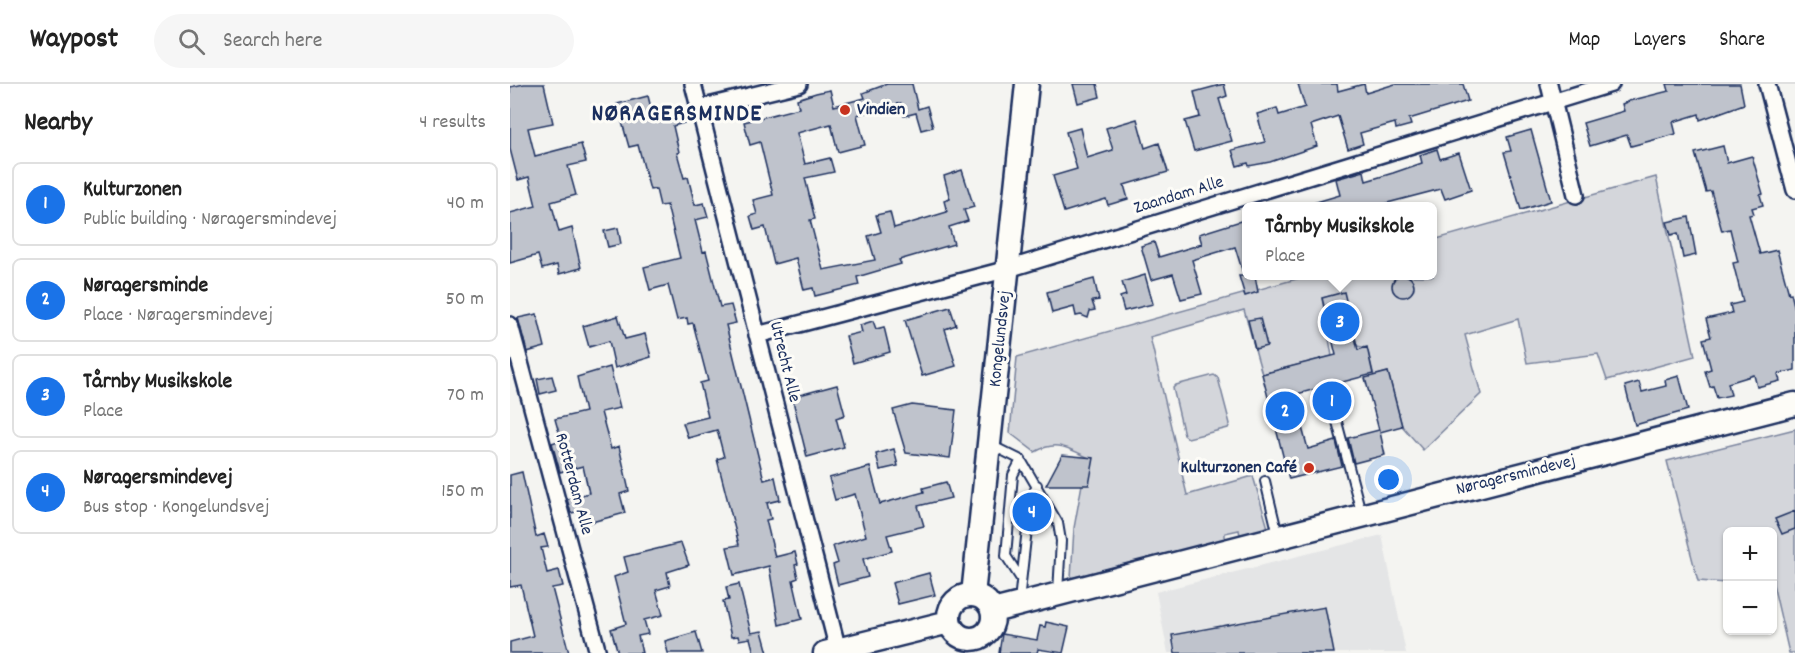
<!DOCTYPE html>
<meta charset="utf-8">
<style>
body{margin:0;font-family:Dekko,sans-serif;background:#f6f6f6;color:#222}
.controls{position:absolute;right:18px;bottom:18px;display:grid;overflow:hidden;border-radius:9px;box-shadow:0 2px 4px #0004}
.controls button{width:54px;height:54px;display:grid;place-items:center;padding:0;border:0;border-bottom:2px solid #e0e0e0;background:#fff;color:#222;font:30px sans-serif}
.you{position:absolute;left:879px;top:396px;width:21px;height:21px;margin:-15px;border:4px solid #fff;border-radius:50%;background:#1a73e8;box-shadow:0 0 0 9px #1a73e833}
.badge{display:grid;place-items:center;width:39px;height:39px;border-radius:50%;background:#1a73e8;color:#fff;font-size:20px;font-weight:700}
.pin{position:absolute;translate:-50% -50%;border:3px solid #fff;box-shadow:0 2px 6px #0006}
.popup{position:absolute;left:732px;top:118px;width:195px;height:78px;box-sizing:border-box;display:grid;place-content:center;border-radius:9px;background:#fff;filter:drop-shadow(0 2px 4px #0005);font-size:20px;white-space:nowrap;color:#767676}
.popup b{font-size:22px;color:#222}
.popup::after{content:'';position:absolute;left:50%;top:100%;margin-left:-12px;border:12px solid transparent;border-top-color:#fff}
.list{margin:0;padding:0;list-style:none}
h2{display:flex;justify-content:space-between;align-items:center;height:78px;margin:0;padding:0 24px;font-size:26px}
h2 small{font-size:20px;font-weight:400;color:#767676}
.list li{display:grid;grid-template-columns:39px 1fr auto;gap:18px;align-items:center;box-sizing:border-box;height:84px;margin:0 12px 12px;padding:0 12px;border:2px solid #e0e0e0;border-radius:9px}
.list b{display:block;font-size:22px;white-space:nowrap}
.list p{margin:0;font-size:20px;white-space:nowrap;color:#767676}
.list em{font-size:20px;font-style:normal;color:#767676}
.icon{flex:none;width:33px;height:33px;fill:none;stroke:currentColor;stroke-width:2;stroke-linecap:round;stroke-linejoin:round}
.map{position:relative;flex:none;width:1285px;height:569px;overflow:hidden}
header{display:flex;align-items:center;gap:36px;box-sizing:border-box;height:84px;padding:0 30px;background:#fff;border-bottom:2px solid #e0e0e0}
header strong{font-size:28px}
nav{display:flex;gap:33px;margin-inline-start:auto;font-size:21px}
.search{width:420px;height:54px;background:#f6f6f6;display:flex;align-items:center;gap:15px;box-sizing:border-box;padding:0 21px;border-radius:33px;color:#767676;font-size:22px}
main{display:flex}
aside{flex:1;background:#fff}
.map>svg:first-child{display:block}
</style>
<header>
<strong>Waypost</strong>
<div class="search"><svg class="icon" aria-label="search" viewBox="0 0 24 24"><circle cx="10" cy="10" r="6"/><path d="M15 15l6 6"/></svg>Search here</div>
<nav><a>Map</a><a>Layers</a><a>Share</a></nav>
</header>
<main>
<aside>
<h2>Nearby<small>4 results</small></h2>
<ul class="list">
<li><span class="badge">1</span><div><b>Kulturzonen</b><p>Public building · Nøragersmindevej</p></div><em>40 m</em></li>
<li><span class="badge">2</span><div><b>Nøragersminde</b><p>Place · Nøragersmindevej</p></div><em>50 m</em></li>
<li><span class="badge">3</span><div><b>Tårnby Musikskole</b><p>Place</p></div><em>70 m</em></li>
<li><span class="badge">4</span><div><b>Nøragersmindevej</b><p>Bus stop · Kongelundsvej</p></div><em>150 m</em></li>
</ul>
</aside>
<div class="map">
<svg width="1285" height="569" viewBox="0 0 1285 569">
<rect width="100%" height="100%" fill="#f4f4f1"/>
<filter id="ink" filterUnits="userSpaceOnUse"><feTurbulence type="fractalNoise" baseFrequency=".0167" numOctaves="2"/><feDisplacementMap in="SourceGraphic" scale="12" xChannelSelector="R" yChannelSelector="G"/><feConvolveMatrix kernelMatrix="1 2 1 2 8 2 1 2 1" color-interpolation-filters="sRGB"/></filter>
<g filter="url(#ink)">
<path fill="#e4e5e6" d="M872,451L896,569H658L646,508Z"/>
<path fill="#d4d6db" stroke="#78829c" stroke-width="1.5" d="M1146,93L1185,272L1097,296L1088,270L1017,279L1008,235L955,251L971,310L913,366L892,342L878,288L864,292L857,264L847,262L833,209L812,214L822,272L752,290L734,226L640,253L677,411L743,392L758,444L730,451L729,446L715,449V455L561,494L564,444L577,373C556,363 546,356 525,368L500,349L507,273L797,192H923V156Z
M704,291L708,294L720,340L718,344L678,354L674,351L663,304L666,301Z
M1285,345V569H1279L1263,500L1262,448H1218L1217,499L1188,497L1157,377Z"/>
<path fill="#bfc3cc" stroke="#1b2f5e" stroke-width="1.5" d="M14,0H34L43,39L18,44L25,72L71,60L76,78L58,82L66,111L41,118L49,148L62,144L71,184L49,190L47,181L32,185L28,171L0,179V129L26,122L19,93L8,96L0,65V3Z
M377,0H402L408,25L417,22L423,43L411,46L406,29L394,32L391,19L347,31L355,61L328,68L321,40L287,49L295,80L320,74L324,88L295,94L305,135L300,136L313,186L365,176L358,152L371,148L366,131L380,128L384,144L437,128L434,117L440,115L434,92L452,86L464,123L454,126L458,137L439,143L444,160L389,176L391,180L347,193L349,201L305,212L303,204L294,206L286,174L264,180L255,143L244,146L240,132L247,130L243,116L263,111L250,58L240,61L234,38L289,24L287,15L306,9L320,6L324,22L355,14L353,9Z
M563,0H587L590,13L568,19Z
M714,0L717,12L709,15L722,57L684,67L675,37L690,33L684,8Z
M788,0H827L828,7L854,0L856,9L885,0H953L958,17L899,35L901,41L886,45L885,39L850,49L853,60L838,65L828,32L801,41L807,62L760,78L739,82L738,79L727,82L722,66L755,58L747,30L767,24L769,31L795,23Z
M1157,0H1230L1234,20L1190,36L1189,30L1163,38L1166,50L1121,62L1117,51L1080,62L1073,39L1114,27L1112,20L1119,17L1159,7Z
M138,12L143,32L170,24L174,39L163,42L169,68L167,69L174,94L178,93L185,121L194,119L198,133L185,136L193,168L196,167L210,223L221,221L226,239L216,241L254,396L265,393L270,416L257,419L261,435L256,436L265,473L285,468L288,480L285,481L288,494L283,496L292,535L269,541L259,482L224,491L217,463L229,461L207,375L214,373L207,346L178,354L173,339L198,333L190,299L198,297L183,239L178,240L177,234L167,236L158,201L140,206L134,183L170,174L157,121L150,122L146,105L140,106L128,61L119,63L107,20Z
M627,35L635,64L649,59L658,88L614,101L618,115L598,121L596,115L554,128L543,92L567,85L556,48L570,44L577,74L603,66L596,44Z
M1021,46L1041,117L1011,126L994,68L1001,67L997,53Z
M1213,62L1217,79L1242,72L1253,110L1250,111L1253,121L1242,124L1244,130L1239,131L1250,170L1267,166L1279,210L1281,209L1285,225V286L1268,290L1270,297L1247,303L1244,291L1218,299L1221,311L1207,314L1203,302L1200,303L1195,287L1201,285L1193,255L1201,253L1196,235L1222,229L1220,221L1233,218L1223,179L1228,178L1220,145L1212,147L1201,107L1196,108L1185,69Z
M927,65L930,75L949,69L961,106L935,115L931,105L862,123H804L803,119L830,111L826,95L854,87L856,97L883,89L912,79L910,71Z
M1179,133L1186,171L1173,174L1168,149L1161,151L1157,138Z
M737,135V191L735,192H745L748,208L735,212L729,192H734L725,163L682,176L692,210L671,215L663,190L641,196L631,162L644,158L649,173L692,160L689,150Z
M108,144L111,160L98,163L94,147Z
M882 202a11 11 0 1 1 22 0a11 11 0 1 1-22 0Z
M635,191L643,220L614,227L610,213L616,211L612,198Z
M584,195L589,216L582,217L585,226L580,227L578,234L571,231L566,232L564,223L542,229L537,208Z
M834,208L848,266L857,263L863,290L783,311L798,365L826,357L832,382L779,395L752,290L826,271L812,214Z
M440,223L446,241L435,245L446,282L412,292L395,236Z
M27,230L35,263L17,268L8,234Z
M108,232L115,255L135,250L141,273L105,284L99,257L79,263L73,242Z
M750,234L757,262L745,265L738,236Z
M363,237L366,245L374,243L380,268L343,279L336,252L352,248L350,241Z
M100,283L110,324L91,328L101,365L109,362L119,407L110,410L115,429L78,439L75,426L61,429L57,415L79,409L73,382L50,388L42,359L51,356L45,335L75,328L67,293Z
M878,288L892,342L870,348L875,371L844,379L838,354L869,346L855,294Z
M42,292L46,306L30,310L27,295Z
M1169,292L1178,326L1125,341L1115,302L1129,298L1132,308L1156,302L1155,296Z
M327,301L335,331L326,334L334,363L297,373L282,313Z
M402,321L446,326L440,374L396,369L383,326Z
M384,365L388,382L370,386L366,370Z
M552,371L584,374L579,401H536Z
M360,383L370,420L414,408L413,404L436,398L441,414L408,422L414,442L377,451L382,467L353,475L358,493L328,501L323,481L328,479L323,462L356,452L345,410L325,416L319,394Z
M12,388L26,453L34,450L38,463L31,464L37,489L49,486L53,502L42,504L59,569H0V558L23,552L11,501L0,503V391Z
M1285,427V445L1272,450L1265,435Z
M171,459L179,481L157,488L160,502L146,506L153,531L134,536L138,550L128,552L132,569H108L101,545L116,540L104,493L118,488L114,473Z
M419,489L425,511L388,520L382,499Z
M229,500L241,549L252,547L258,569H244L240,554L229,556L228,552L221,553L213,517L219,516L216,503Z
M815,523L824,569H665L662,551Z
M536,538L559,543L553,569L528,565L527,569H489L492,550L527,556L530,542L535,543Z
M186,548L192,569H158L155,557Z"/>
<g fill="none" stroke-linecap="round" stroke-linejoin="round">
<g stroke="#1b2f5e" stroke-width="12">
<path id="lane" d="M826,334L851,428
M483,362L511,376L548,439L551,457L548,508
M511,376L503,391L496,472L511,495
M755,397L768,451
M509,517L520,418L527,401"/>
</g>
<g stroke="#1b2f5e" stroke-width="20">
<path id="street" d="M183,0L328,566
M1039,0L1066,111
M1257,0L1285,106
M190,24L289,0
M0,241L88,569
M247,251L498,185L1101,0"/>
</g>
<g stroke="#1b2f5e" stroke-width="27">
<path id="secondary" d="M439 533a22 22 0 1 1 44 0a22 22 0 1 1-44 0Z
M463,511L517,0
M483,527L1285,320
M315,569L439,538"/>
</g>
<use href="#lane" stroke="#fdfcf7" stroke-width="8"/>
<use href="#street" stroke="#fdfcf7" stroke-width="15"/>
<use href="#secondary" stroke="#fdfcf7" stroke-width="22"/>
</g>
</g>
<g fill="#c8321e" stroke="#fdfcf7" stroke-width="2">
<circle cx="335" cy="26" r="6"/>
<circle cx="799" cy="384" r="6"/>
</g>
<g text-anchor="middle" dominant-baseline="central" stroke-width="6" stroke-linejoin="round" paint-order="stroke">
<g font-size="18" font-weight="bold" fill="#1b2f5e" stroke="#fdfcf7" text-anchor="start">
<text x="347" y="26">Vindien</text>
<text x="787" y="384" text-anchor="end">Kulturzonen Café</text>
</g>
<g font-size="18" fill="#1b2f5e" stroke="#fdfcf7">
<text transform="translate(669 112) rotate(-17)">Zaandam Alle</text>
<text transform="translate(491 255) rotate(-84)">Kongelundsvej</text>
<text transform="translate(274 278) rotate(76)">Utrecht Alle</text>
<text transform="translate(1006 392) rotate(-14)">Nøragersmindevej</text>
<text transform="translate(63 400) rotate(75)">Rotterdam Alle</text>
</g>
<g font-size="24" font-weight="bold" letter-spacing="1.5" fill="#1b2f5e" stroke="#fdfcf7">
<text x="167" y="31">NØRAGERSMINDE</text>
</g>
</g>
</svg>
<div class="controls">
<button>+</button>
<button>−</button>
</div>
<div class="you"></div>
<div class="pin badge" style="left:822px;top:317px">1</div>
<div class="pin badge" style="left:775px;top:327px">2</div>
<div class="pin badge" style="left:830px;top:238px">3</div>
<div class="popup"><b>Tårnby Musikskole</b>Place</div>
<div class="pin badge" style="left:522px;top:428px">4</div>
</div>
</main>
